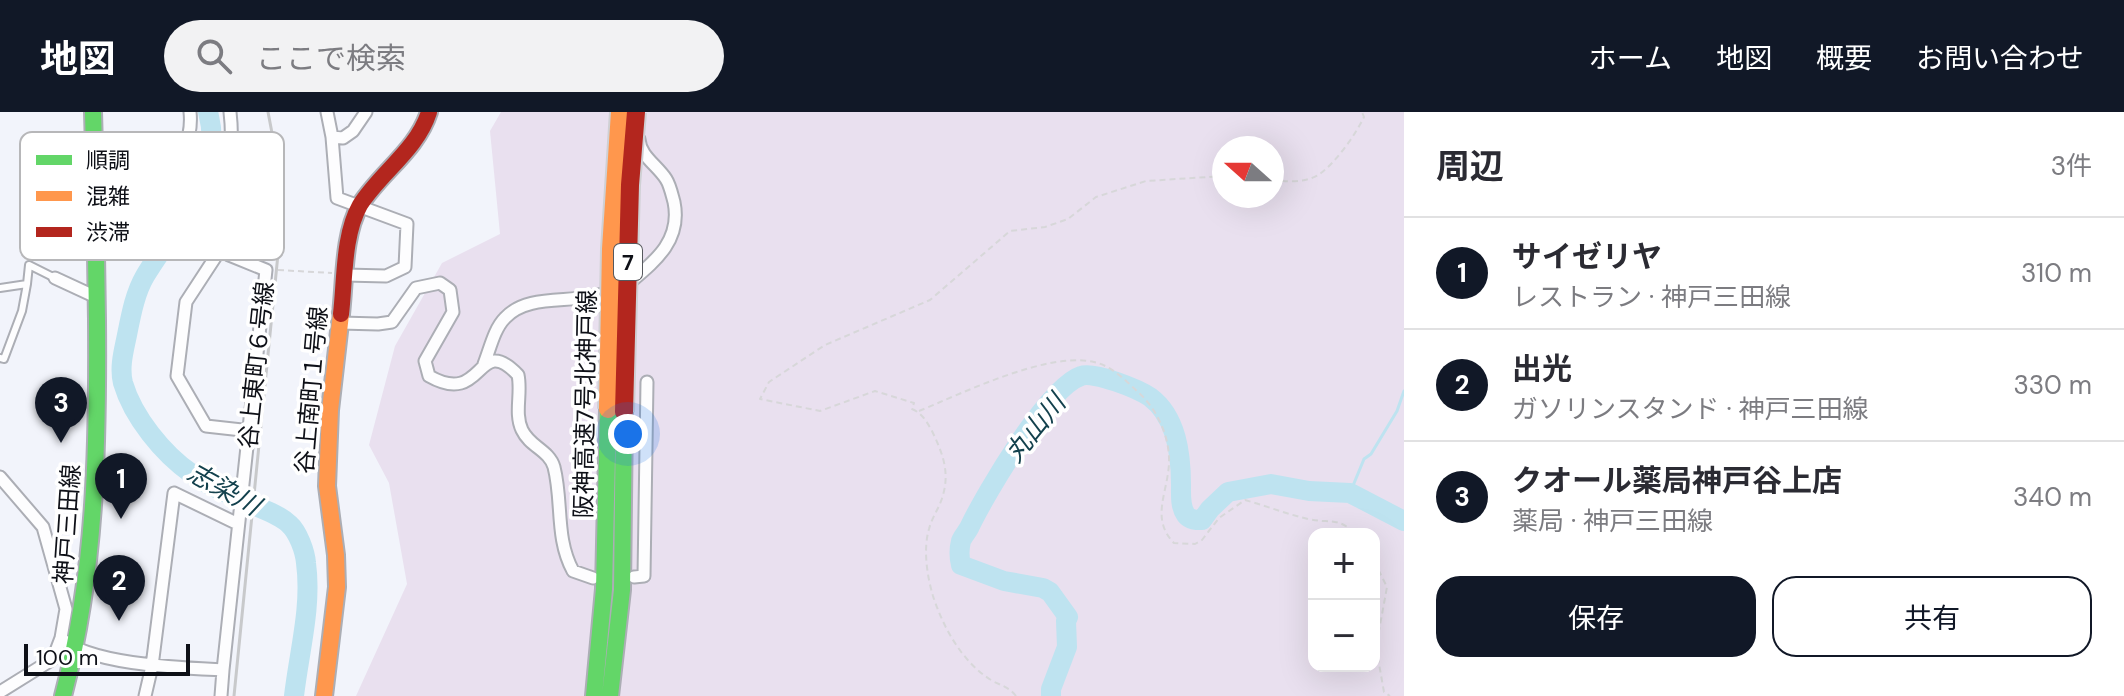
<!DOCTYPE html>
<html lang="ja">
<meta charset="utf-8">
<style>
body{margin:0;font-family:"DM Sans","Noto Sans JP",sans-serif;background:#f2f2f3;color:#2b2b33}
.controls{position:absolute;right:24px;bottom:24px;display:grid;overflow:hidden;border-radius:16px;box-shadow:0 8px 32px #0002}
.controls button{width:72px;height:72px;display:grid;place-items:center;padding:0;border:0;border-bottom:2px solid #e1e1e2;background:#fff;color:#2b2b33;font:40px sans-serif}
.compass{position:absolute;left:1212px;top:24px;width:72px;height:72px;border-radius:50%;background:#fff;box-shadow:0 8px 32px #0002;rotate:291deg}
.scale{position:absolute;left:24px;bottom:20px;width:166px;box-sizing:border-box;padding-left:8px;border:4px solid #0e1017;border-top:0;font-size:22px;line-height:28px;white-space:nowrap;color:#0e1017;-webkit-text-stroke:6px #fff;paint-order:stroke}
.you{position:absolute;left:628px;top:322px;width:28px;height:28px;margin:-20px;border:6px solid #fff;border-radius:50%;background:#1a73e8;box-shadow:0 0 0 12px #1a73e833}
.badge{display:grid;place-items:center;width:52px;height:52px;border-radius:50%;background:#111827;color:#fff;font-size:26px;font-weight:700}
.pin{position:absolute;translate:-50% -66px;filter:drop-shadow(0 2px 4px #0008)}
.pin::after{content:'';position:absolute;top:42px;width:28px;height:24px;background:inherit;clip-path:polygon(0 0,100% 0,50% 100%)}
.list{margin:0;padding:0;list-style:none}
h2{display:flex;justify-content:space-between;align-items:center;height:104px;margin:0;padding:0 32px;font-size:34px}
h2 small{font-size:26px;font-weight:400;color:#7c7c81}
.list li{display:grid;grid-template-columns:52px 1fr auto;gap:24px;align-items:center;box-sizing:border-box;height:112px;padding:0 32px;border-top:2px solid #e1e1e2}
.list b{display:block;font-size:30px;white-space:nowrap}
.list p{margin:0;font-size:26px;white-space:nowrap;color:#7c7c81}
.list em{font-size:26px;font-style:normal;color:#7c7c81}
.actions{display:flex;gap:16px;padding:24px 32px}
.actions a{flex:1;padding:18px 0;border:2px solid #111827;border-radius:24px;text-align:center;font-size:28px;color:#111827}
.actions .main{background:#111827;color:#fff}
.icon{flex:none;width:44px;height:44px;fill:none;stroke:currentColor;stroke-width:2;stroke-linecap:round;stroke-linejoin:round}
.map{position:relative;flex:none;width:1404px;height:584px;overflow:hidden}
header{display:flex;align-items:center;gap:48px;box-sizing:border-box;height:112px;padding:0 40px;background:#111827;color:#fff}
header strong{font-size:38px}
nav{display:flex;gap:44px;margin-inline-start:auto;font-size:28px}
.search{width:560px;height:72px;background:#f2f2f3;display:flex;align-items:center;gap:20px;box-sizing:border-box;padding:0 28px;border-radius:44px;color:#7c7c81;font-size:30px}
main{display:flex}
aside{flex:1;background:#fff}
.map>svg:first-child{display:block}
</style>
<header>
<strong>地図</strong>
<div class="search"><svg class="icon" aria-label="search" viewBox="0 0 24 24"><circle cx="10" cy="10" r="6"/><path d="M15 15l6 6"/></svg>ここで検索</div>
<nav><a>ホーム</a><a>地図</a><a>概要</a><a>お問い合わせ</a></nav>
</header>
<main>
<div class="map">
<svg width="1404" height="584" viewBox="0 0 1404 584">
<rect width="100%" height="100%" fill="#f2f4fb"/>
<path fill="#e9e0ef" fill-rule="evenodd" d="M501,0H1404V584H356L407,472L389,371L369,333L395,234L442,151L500,122L490,19ZM1224,36H1272V84H1224ZM1314,422H1374V554H1314Z"/>
<g fill="none" stroke-linecap="round" stroke-linejoin="round">
<path stroke="#bee3f0" stroke-width="3" d="M1350,381L1364,347L1371,342L1397,299L1404,279"/>
<path stroke="#bee3f0" stroke-width="20" d="M208,0C226,67 176,112 145,164C135,181 131,203 127,223C124,238 119,255 123,271C133,305 163,342 192,362C208,374 228,381 246,390C259,396 279,402 289,412C298,420 305,439 306,451C312,495 299,540 294,584
M1051,584V577L1067,535L1066,509L1068,505L1050,480L1043,476L1004,469L961,453C959,445 959,437 961,429C963,424 968,419 970,414C986,381 1048,275 1081,264C1094,259 1138,277 1150,285C1177,305 1181,343 1181,373C1181,383 1180,395 1186,403C1190,408 1196,408 1202,408L1210,397L1228,380L1271,372L1309,379L1350,381L1404,409"/>
<g stroke="#acaeb5" stroke-width="10">
<path id="lane" d="M0,176L27,172L29,153L55,166
M0,246L4,247L22,199L27,172"/>
</g>
<g stroke="#acaeb5" stroke-width="15">
<path id="street" d="M327,0L332,25L337,86L407,112L405,155L386,164L345,163
M332,25L343,26L353,19L366,0
M156,94C171,65 194,33 190,0
M200,124C223,80 236,50 230,0
M220,138L186,190L177,264L206,314L251,319
M55,166L96,185
M628,172C654,150 682,129 674,90C672,83 670,73 666,67C657,53 640,44 639,27
M340,211L378,212L392,210L416,176L440,171L450,178L453,200L425,249L429,264C485,296 476,219 518,263C522,281 514,301 522,318C530,335 549,338 554,355C563,390 555,426 573,459L593,466
M484,252C490,237 494,217 505,206C525,184 562,190 588,185C596,184 605,181 613,179
M0,365L43,415L66,497L61,526L53,547L0,580
M634,465L644,464L647,270
M61,526C89,553 185,556 223,558L266,158L229,143L156,94L96,95
M145,584L152,554L174,381L238,412
M221,584L223,558"/>
</g>
<g stroke="#acaeb5" stroke-width="20">
<path id="fast" d="M63,584C96,460 98,335 97,208C96,139 95,69 93,0
M594,584L604,477L608,297
M610,584L622,478L624,300"/>
</g>
<g stroke="#acaeb5" stroke-width="20">
<path id="slow" d="M324,584L337,475L336,443L327,374L330,298L341,202"/>
</g>
<g stroke="#acaeb5" stroke-width="20">
<path id="jam" d="M341,202C345,168 343,123 360,93C381,60 417,38 429,0"/>
</g>
<path stroke="#d7d7d9" stroke-width="2" stroke-dasharray="6 4" stroke-linecap="butt" d="M1272,68C1287,70 1309,71 1321,61C1336,50 1356,22 1364,5L1362,0
M278,158L332,161
M919,299C963,281 1048,239 1094,250C1112,254 1125,268 1138,280C1157,297 1170,325 1169,351C1168,380 1150,407 1174,431L1195,432L1202,428L1219,406L1245,388C1266,394 1287,402 1308,407C1330,412 1337,404 1356,422
M1374,449L1387,475L1376,535L1384,580L1390,584
M1016,584C1008,574 1001,574 991,568C962,550 943,515 933,484C927,464 923,437 929,417C932,405 940,395 943,383C950,359 942,340 932,319C927,310 922,301 912,297L914,291L875,279L820,299L760,287L769,270L825,233L930,188L1010,119L1045,115L1068,107L1096,85L1146,69L1224,64"/>
<use href="#lane" stroke="#fdfdfe" stroke-width="6"/>
<use href="#street" stroke="#fdfdfe" stroke-width="11"/>
<use href="#fast" stroke="#63d668" stroke-width="16"/>
<use href="#slow" stroke="#ff974d" stroke-width="16"/>
<use href="#jam" stroke="#b3261e" stroke-width="16"/>
<path stroke="#c8c9cb" stroke-width="3" d="M234,584L279,132L277,47L268,0"/>
<g stroke="#cfd0d4" stroke-width="22" stroke-linecap="butt">
<path id="slow-bridge" d="M608,297L611,137L620,0"/>
</g>
<g stroke="#cfd0d4" stroke-width="22" stroke-linecap="butt">
<path id="jam-bridge" d="M624,300L630,73L636,0"/>
</g>
<use href="#slow-bridge" stroke="#ff974d" stroke-width="18"/>
<use href="#jam-bridge" stroke="#b3261e" stroke-width="18"/>
</g>
<g text-anchor="middle" dominant-baseline="central" stroke-width="7" stroke-linejoin="round" paint-order="stroke">
<rect fill="#fff" stroke="#56585d" stroke-width="2" x="614" y="132" width="28" height="36" rx="6"/>
<g font-size="22" font-weight="bold" fill="#0e1017">
<text x="628" y="150">7</text>
</g>
<g font-size="24" fill="#0e1017" stroke="#fff">
<text transform="translate(256 253) rotate(-84)">谷上東町６号線</text>
<text transform="translate(311 278) rotate(-85)">谷上南町１号線</text>
<text transform="translate(585 292) rotate(-89)">阪神高速7号北神戸線</text>
<text transform="translate(67 412) rotate(-86)">神戸三田線</text>
</g>
<g font-size="26" font-style="italic" fill="#13414d" stroke="#fff">
<text transform="translate(1035 316) rotate(-51)">丸山川</text>
<text transform="translate(224 377) rotate(29)">志染川</text>
</g>
</g>
<rect x="20" y="20" width="264" height="128" rx="12" fill="#fff" stroke="#b7b7b9" stroke-width="2"/>
<rect x="36" y="43" width="36" height="10" fill="#63d668"/>
<rect x="36" y="79" width="36" height="10" fill="#ff974d"/>
<rect x="36" y="115" width="36" height="10" fill="#b3261e"/>
<g font-size="22" fill="#0e1017">
<text x="86" y="56">順調</text>
<text x="86" y="92">混雑</text>
<text x="86" y="128">渋滞</text>
</g>
</svg>
<div class="controls">
<button>+</button>
<button>−</button>
</div>
<svg class="compass" viewBox="-18 -18 36 36"><path d="M0-13l5 13h-10z" fill="#e53935"/><path d="M0 13l5-13h-10z" fill="#7c7c81"/></svg>
<div class="scale">100 m</div>
<div class="you"></div>
<div class="pin badge" style="left:121px;top:407px">1</div>
<div class="pin badge" style="left:119px;top:509px">2</div>
<div class="pin badge" style="left:61px;top:331px">3</div>
</div>
<aside>
<h2>周辺<small>3件</small></h2>
<ul class="list">
<li><span class="badge">1</span><div><b>サイゼリヤ</b><p>レストラン · 神戸三田線</p></div><em>310 m</em></li>
<li><span class="badge">2</span><div><b>出光</b><p>ガソリンスタンド · 神戸三田線</p></div><em>330 m</em></li>
<li><span class="badge">3</span><div><b>クオール薬局神戸谷上店</b><p>薬局 · 神戸三田線</p></div><em>340 m</em></li>
</ul>
<div class="actions"><a class="main">保存</a><a>共有</a></div>
</aside>
</main>
